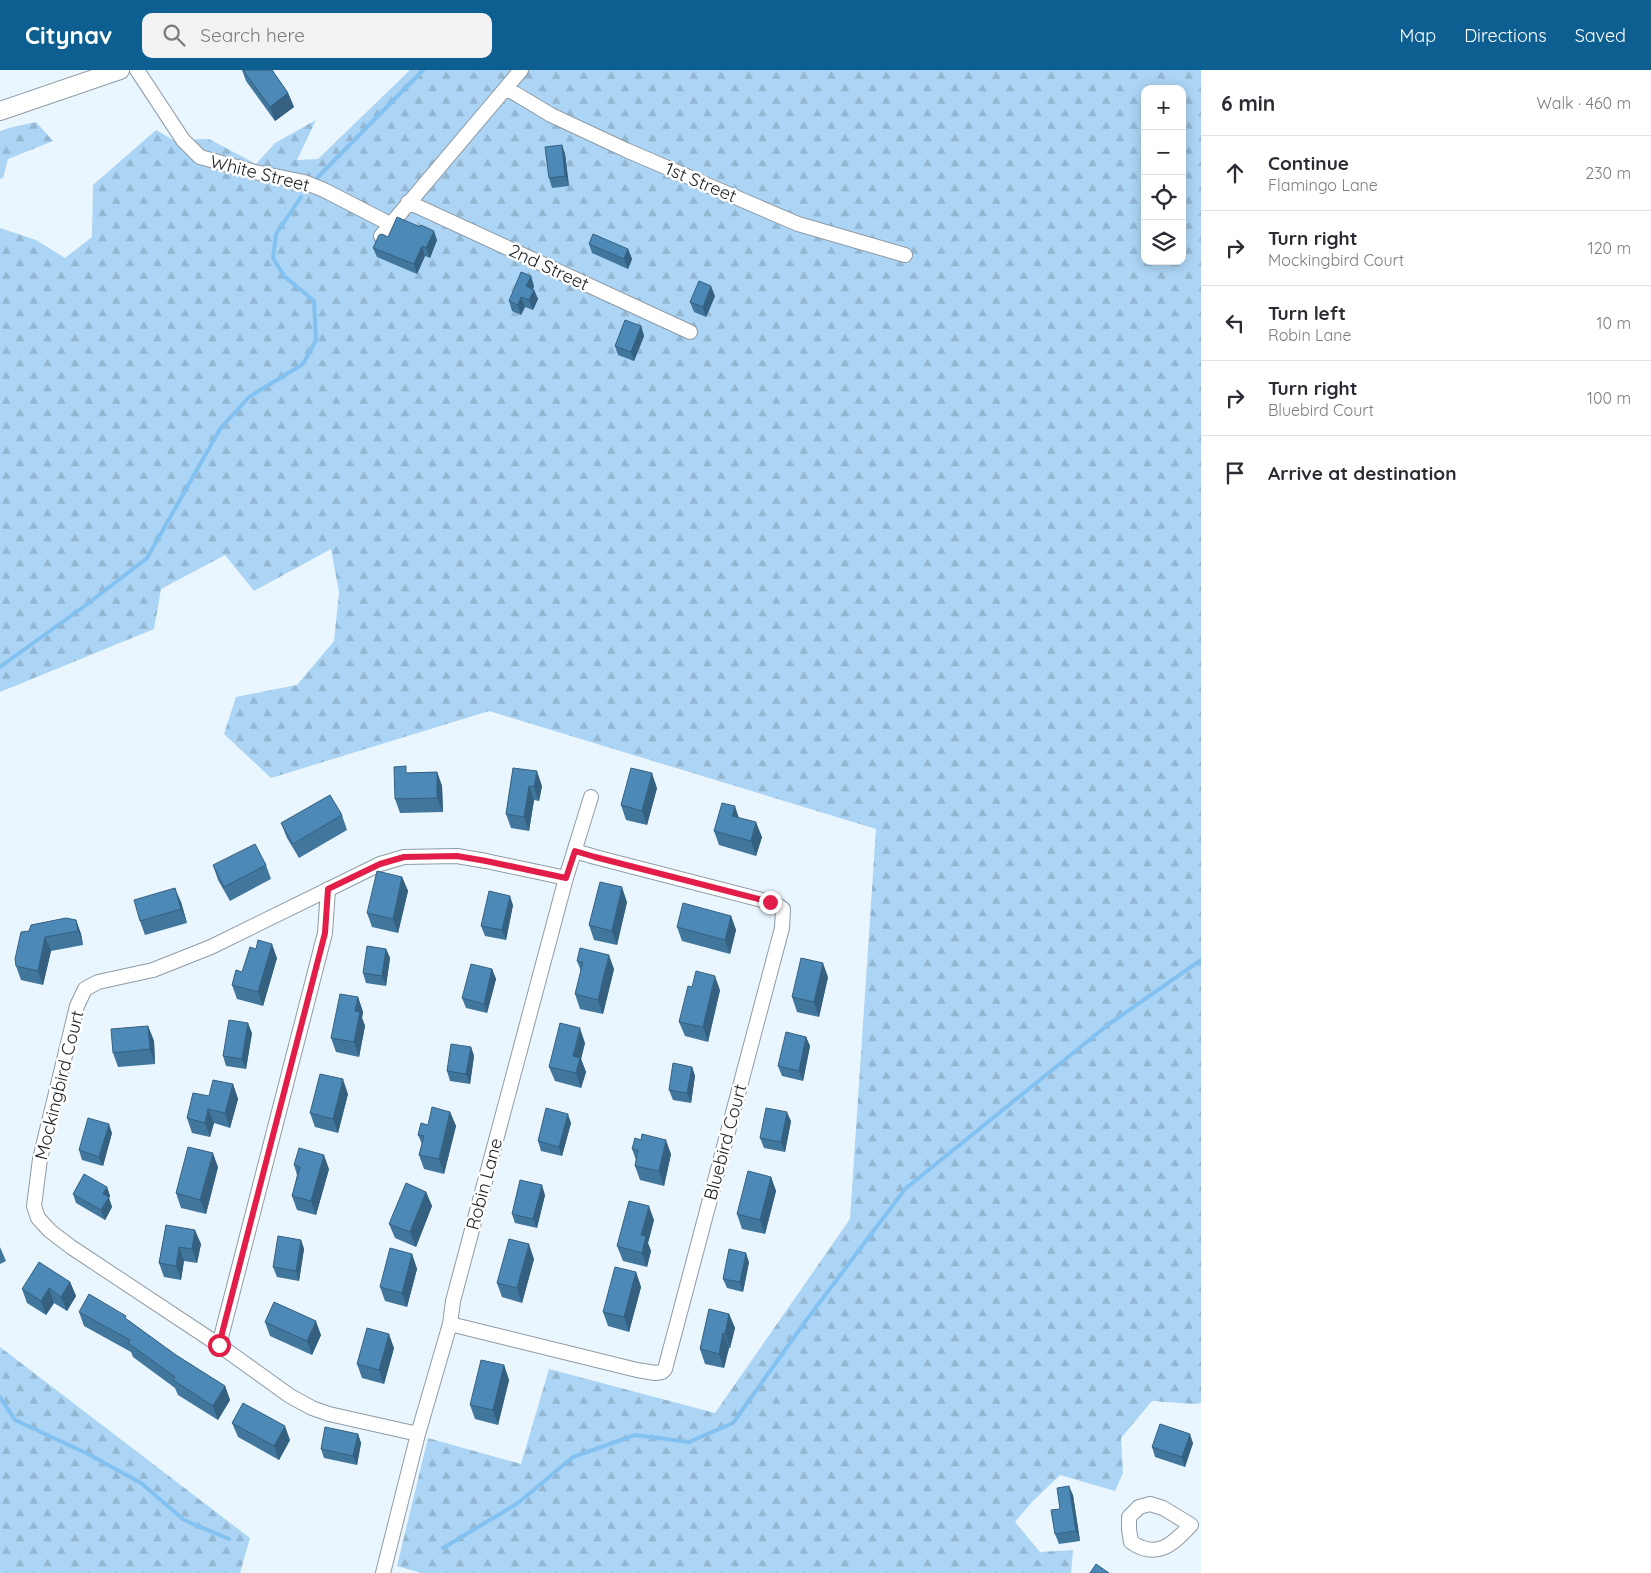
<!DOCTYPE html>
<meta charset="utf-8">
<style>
body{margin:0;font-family:Quicksand,sans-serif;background:#f2f2f3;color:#2b2b33}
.controls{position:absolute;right:15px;top:15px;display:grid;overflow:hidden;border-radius:10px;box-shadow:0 2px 12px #0003}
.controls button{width:45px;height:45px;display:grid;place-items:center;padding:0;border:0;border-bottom:1px solid #e1e1e2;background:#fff;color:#2b2b33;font:25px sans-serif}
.stop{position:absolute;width:15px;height:15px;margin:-11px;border:4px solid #e11d48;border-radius:50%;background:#fff}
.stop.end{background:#e11d48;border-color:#fff;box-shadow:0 1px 5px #0008}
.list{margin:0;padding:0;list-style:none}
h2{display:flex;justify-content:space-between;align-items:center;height:65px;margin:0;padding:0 20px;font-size:21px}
h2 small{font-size:16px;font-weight:400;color:#7c7c81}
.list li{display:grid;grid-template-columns:32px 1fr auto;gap:15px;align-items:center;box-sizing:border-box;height:75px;padding:0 20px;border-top:1px solid #e1e1e2}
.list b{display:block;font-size:19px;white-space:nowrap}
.list p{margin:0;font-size:16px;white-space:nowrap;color:#7c7c81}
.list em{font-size:16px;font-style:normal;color:#7c7c81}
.icon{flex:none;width:28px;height:28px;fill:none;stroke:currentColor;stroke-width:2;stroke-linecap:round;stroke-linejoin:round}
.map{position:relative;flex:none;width:1201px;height:1503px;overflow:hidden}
header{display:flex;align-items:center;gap:30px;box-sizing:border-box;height:70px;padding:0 25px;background:#0d5f91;color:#fff}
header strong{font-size:24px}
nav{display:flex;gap:28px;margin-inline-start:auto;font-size:18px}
.search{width:350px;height:45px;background:#f2f2f3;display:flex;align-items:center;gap:12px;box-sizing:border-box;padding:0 18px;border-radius:10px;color:#7c7c81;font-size:19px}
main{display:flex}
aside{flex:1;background:#fff}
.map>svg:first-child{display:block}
</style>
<header>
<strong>Citynav</strong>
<div class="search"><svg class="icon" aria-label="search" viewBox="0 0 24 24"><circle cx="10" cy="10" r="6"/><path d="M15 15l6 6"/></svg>Search here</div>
<nav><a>Map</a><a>Directions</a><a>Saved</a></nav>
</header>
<main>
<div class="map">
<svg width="1201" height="1503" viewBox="0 0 1201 1503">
<defs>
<pattern id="forest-firs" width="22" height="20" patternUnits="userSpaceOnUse" patternTransform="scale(1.25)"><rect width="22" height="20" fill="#acd4f4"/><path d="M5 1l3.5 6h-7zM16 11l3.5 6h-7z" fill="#93b6d1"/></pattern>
</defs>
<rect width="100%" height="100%" fill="#eaf6ff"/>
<path fill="url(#forest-firs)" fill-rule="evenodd" d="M410,0H1201V1333L1194,1334L1152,1331L1121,1368L1123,1403L1115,1421L1060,1405L1032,1432L1015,1452L1040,1482L1073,1480L1071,1503H421L397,1496L428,1368L521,1394L549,1299L715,1343L850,1149L876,759L489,641L271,708L224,664L236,627L297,615L334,571L339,522L331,479L254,521L225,485L161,519L154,559L0,622V158L36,170L65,188L92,167L93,115L156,60L173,70L209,69L256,94L275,73L316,50L297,90L318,89ZM1145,19H1182V191H1145Z
M36,52L53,71L8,89L3,108L0,109V61L13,57Z
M0,1277L250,1468L240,1503H0Z"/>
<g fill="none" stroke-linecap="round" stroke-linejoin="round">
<path stroke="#83c1f1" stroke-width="4" d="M318,107L423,0
M0,597L86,535L147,488L220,359L249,327L303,294L316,270L314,231L284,206L273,188L276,164L301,127
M0,1327L15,1350L88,1384L141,1413L184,1450L229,1469
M443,1478L518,1433L573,1387L635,1365L689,1372L733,1353L805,1252L905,1119L1109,954L1201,890"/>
<g stroke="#8e9ba6" stroke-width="16">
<path id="minor" d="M137,0L183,70L200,87L255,102L304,112L324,120L390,154
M506,18L551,45L626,80L798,154L905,185
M408,132L690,262
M381,166L521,0
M450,1254L637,1300L655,1303L662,1302L665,1299L782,858L783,839L779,836L770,832L595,787L575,781
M219,1275L325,863L328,819
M418,1364L329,1344L312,1338L290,1326L219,1275L71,1177L50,1161L38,1148L34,1136L40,1089L77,936L85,919L98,912L153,900L211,877L380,794L404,787L457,786L486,791L566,808
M1150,1434L1163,1438L1191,1455C1173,1474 1157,1490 1131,1472L1129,1459V1447L1139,1437Z
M383,1503L418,1364L450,1254L453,1231L566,808L591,727"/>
</g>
<g stroke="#8e9ba6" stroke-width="20">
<path id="tertiary" d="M0,41L120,0"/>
</g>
<use href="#minor" stroke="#fff" stroke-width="14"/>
<use href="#tertiary" stroke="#fff" stroke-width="18"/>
</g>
<path fill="#41769d" d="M242,0H272L288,23L294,37L275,51L246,11Z
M562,75L565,84L569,116L552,118L549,108Z
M388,167L437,170L430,188L425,186L417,204L377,187L373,178Z
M589,174L628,179L632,189L628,199L592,183Z
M534,216L533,219L534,220L538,229L533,240L525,237L521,245L512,241L509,231Z
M715,226L706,247L694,242L690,232Z
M641,256L644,266L634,291L618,285L615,276Z
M513,698L542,716L539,731L534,730L529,761L511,758L506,744Z
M437,702L442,716L443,742L400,743L395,729L408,703Z
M657,718L647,755L626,750L621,735Z
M342,745L347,760L299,788L287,768L281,753Z
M739,747L762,767L756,786L719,775L714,761Z
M213,795H266L271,809L230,831L218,810Z
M402,807L408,821L398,863L372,857L367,843Z
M181,832L187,853L145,865L140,851Z
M627,832L617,875L594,870L589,855Z
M513,835L506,870L485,866L481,856Z
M731,846L736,860L730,884L682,871L677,857Z
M76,850L81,864L83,875L51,881L43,915L21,910L16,896L29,861Z
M386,879L390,888L386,916L366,913L363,903Z
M277,888L263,936L237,929L232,915L242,902Z
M577,891L614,899L603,944L580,939L575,924L581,901Z
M492,899L496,909L487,943L466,938L462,928Z
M828,907L819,947L797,942L792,927Z
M692,917L720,920L708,972L685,966L679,952Z
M358,927L363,942L362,948L365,956L359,987L336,982L331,968Z
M148,956L154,971L155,994L118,997L113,983Z
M252,963L246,999L226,996L223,986Z
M806,967L810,976L803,1011L782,1006L778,996Z
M585,973L581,989L586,1002L581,1018L555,1011L549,997Z
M471,977L474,986L470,1014L450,1011L447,1001Z
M692,997L695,1006L691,1033L673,1030L669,1020Z
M233,1014L238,1029L230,1058L214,1053L210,1067L192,1063L187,1048L209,1026Z
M348,1024L338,1063L315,1057L310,1043Z
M450,1042L456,1056L444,1104L424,1099L419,1085L422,1074L418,1065Z
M791,1051L785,1082L764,1078L760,1068Z
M571,1053L562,1086L541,1081L538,1071Z
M112,1063L103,1096L82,1090L79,1080Z
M632,1079L671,1084L664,1116L640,1110L635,1096L636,1090Z
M294,1095L329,1099L316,1145L297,1140L292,1126L297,1105Z
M218,1097L206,1144L181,1138L176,1123Z
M771,1107L776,1121L765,1164L742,1159L737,1144Z
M107,1117L110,1126L109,1128L112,1137L105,1150L76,1133L73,1124Z
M426,1122L432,1136L416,1177L395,1168L389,1154Z
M545,1125L537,1158L515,1153L512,1144Z
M654,1150L648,1173L651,1181L647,1197L623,1191L617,1176Z
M166,1155L201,1174L197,1193L184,1191L181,1210L164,1207L159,1193Z
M301,1170L304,1179L299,1211L277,1207L273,1197Z
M0,1177L6,1191L0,1194Z
M412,1184L417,1199L407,1237L385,1231L380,1217Z
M534,1189L522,1233L502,1227L497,1213Z
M749,1192L743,1222L727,1218L723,1209Z
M636,1202L641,1217L629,1262L608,1256L603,1242Z
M70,1212L76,1226L67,1241L54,1233L46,1245L27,1233L22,1219Z
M79,1242L128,1250L176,1285L225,1316L230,1330L218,1350L178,1325L175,1318L133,1287L131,1282L84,1256Z
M729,1244L735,1258L730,1278H729L724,1298L705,1294L700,1279Z
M265,1252L321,1265L312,1285L270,1266Z
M394,1278L384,1314L362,1308L357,1294Z
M504,1295L509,1310L498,1355L475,1349L470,1335Z
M232,1353L290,1370L279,1390L238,1367Z
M358,1364L361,1373L357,1395L324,1388L321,1379Z
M1193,1373L1185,1397L1155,1387L1152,1377Z
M1073,1425L1080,1471L1059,1474L1055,1464L1060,1439Z"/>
<path fill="#356080" d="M288,23L294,37L275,51L270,37Z
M562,75L565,84L569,116L565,106Z
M434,161L437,170L430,188L426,178Z
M422,176L425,186L417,204L414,194Z
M628,179L632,189L628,199L624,189Z
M531,206L534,216L530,226L526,216Z
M711,216L715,226L706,247L703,237Z
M534,220L538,229L533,240L529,230Z
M521,227L525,237L521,245L518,235Z
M641,256L644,266L634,291L631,282Z
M537,701L542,716L539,731L534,717Z
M437,702L442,716L443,742L437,728Z
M652,703L657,718L647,755L642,741Z
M529,716L534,730L529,761L524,747Z
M735,736L740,751L732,746Z
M756,752L762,767L756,786L751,771Z
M402,807L408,821L398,863L393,849Z
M622,817L627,832L617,875L612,861Z
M175,818L181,832L187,853L181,839Z
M510,826L513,835L506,870L502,860Z
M731,846L736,860L730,884L725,870Z
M76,850L81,864L83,875L78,861Z
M45,867L51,881L43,915L38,901Z
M272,874L277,888L263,936L258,922Z
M386,879L390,888L386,916L382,906Z
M609,885L614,899L603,944L598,930Z
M823,893L828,907L819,947L814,932Z
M492,899L496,909L487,943L484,934Z
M715,906L720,920L708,972L703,957Z
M358,927L363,942L362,948L365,956L359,987L354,972L355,941Z
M248,953L252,963L246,999L242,989Z
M148,956L154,971L155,994L150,979Z
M580,958L585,973L581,989L586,1002L581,1018L576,1003L573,986Z
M806,967L810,976L803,1011L799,1001Z
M471,977L474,986L470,1014L466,1004Z
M692,997L695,1006L691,1033L687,1023Z
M343,1009L348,1024L338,1063L333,1049Z
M233,1014L238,1029L230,1058L225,1043Z
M208,1039L214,1053L210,1067L205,1053Z
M450,1042L456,1056L444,1104L439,1089Z
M787,1042L791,1051L785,1082L781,1072Z
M568,1044L571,1053L562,1086L559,1077Z
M109,1054L112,1063L103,1096L99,1087Z
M666,1070L671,1084L664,1116L659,1101Z
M213,1083L218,1097L206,1144L200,1130Z
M324,1085L329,1099L316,1145L311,1131Z
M771,1107L776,1121L765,1164L760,1150Z
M542,1115L545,1125L537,1158L533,1149Z
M107,1117L110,1126L109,1128L112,1137L105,1150L101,1140L103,1124Z
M426,1122L432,1136L416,1177L410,1162Z
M649,1136L654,1150L648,1173L651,1181L647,1197L642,1183L641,1165Z
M195,1160L201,1174L197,1193L192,1179Z
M301,1170L304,1179L299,1211L296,1201Z
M529,1174L534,1189L522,1233L517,1218Z
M179,1177L184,1191L181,1210L176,1196Z
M746,1183L749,1192L743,1222L740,1212Z
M412,1184L417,1199L407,1237L402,1223Z
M636,1202L641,1217L629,1262L624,1247Z
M70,1212L76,1226L67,1241L61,1227Z
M49,1218L54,1233L46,1245L41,1231Z
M729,1244L735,1258L730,1278L725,1264Z
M316,1251L321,1265L312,1285L307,1271Z
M723,1263L729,1278L724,1298L719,1284Z
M389,1264L394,1278L384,1314L379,1300Z
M504,1295L509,1310L498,1355L493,1340Z
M225,1316L230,1330L218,1350L213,1336Z
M285,1356L290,1370L279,1390L274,1376Z
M358,1364L361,1373L357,1395L353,1386Z
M1190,1364L1193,1373L1185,1397L1182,1387Z
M1069,1416L1073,1425L1080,1471L1076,1461Z"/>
<path fill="#4c89b7" stroke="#356080" d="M243,0H272L288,23L270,37Z
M562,75L565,106L549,108L545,77Z
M397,147L420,157L421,155L434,161L426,178L422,176L414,194L373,178L379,165L382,164L388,167Z
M593,164L628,179L624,189L589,174Z
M521,202L531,206L526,216L534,220L529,230L521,227L518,235L509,231Z
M699,211L711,216L703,237L690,232Z
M625,250L641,256L631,282L615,276Z
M406,696V703L437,702V728L395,729L394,697Z
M513,698L537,701L534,717L529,716L524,747L506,744Z
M631,698L652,703L642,741L621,735Z
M330,725L342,745L293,774L281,753Z
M722,733L735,736L732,746L756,752L751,771L714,761Z
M255,774L266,795L224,817L213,795Z
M377,801L402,807L393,849L367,843Z
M600,812L622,817L612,861L589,855Z
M175,818L181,839L140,851L134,830Z
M489,821L510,826L502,860L481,856Z
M683,833L731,846L725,870L677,857Z
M66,848L76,850L78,861L45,867L38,901L16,896L15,889L21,862L29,861L31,855Z
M258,870L272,874L258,922L232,915L236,900L242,902L250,877L256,879Z
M367,876L386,879L382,906L363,903Z
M580,878L609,885L598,930L575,924L583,892L577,891Z
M801,888L823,893L814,932L792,927Z
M471,894L492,899L484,934L462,928Z
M696,901L715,906L703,957L679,952L688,916L692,917Z
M340,924L358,927L355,941L360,942L354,972L331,968Z
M229,950L248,953L242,989L223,986Z
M560,953L580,958L573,986L580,988L576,1003L549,997Z
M148,956L150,979L113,983L111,959Z
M786,962L806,967L799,1001L778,996Z
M451,974L471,977L466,1004L447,1001Z
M673,993L692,997L687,1023L669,1020Z
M320,1004L343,1009L333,1049L310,1043Z
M213,1010L233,1014L225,1043L208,1039L205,1053L187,1048L193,1023L209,1026Z
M432,1037L450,1042L439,1089L419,1085L424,1066L418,1065L421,1053L428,1055Z
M546,1038L568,1044L559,1077L538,1071Z
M766,1038L787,1042L781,1072L760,1068Z
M88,1048L109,1054L99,1087L79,1080Z
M642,1064L666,1070L659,1101L635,1096L638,1080L632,1079L635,1068L641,1070Z
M188,1077L213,1083L200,1130L176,1123Z
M299,1078L324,1085L311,1131L292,1126L300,1097L294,1095Z
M748,1101L771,1107L760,1150L737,1144Z
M84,1104L107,1117L103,1124L109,1127L101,1140L73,1124Z
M520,1110L542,1115L533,1149L512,1144Z
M406,1113L426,1122L410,1162L389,1154Z
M629,1131L649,1136L641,1165L646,1166L642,1183L617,1176Z
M166,1155L195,1160L192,1179L179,1177L176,1196L159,1193Z
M278,1166L301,1170L296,1201L273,1197Z
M509,1169L529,1174L517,1218L497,1213Z
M390,1178L412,1184L402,1223L380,1217Z
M729,1179L746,1183L740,1212L723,1209Z
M39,1192L70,1212L61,1227L49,1218L41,1231L22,1219Z
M615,1197L636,1202L624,1247L603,1242Z
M89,1224L126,1246L125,1248L176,1285L225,1316L213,1336L173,1310L175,1307L128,1273L130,1270L79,1242Z
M274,1232L316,1251L307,1271L265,1252Z
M709,1239L729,1244L725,1264L723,1263L719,1284L700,1279Z
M367,1258L389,1264L379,1300L357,1294Z
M481,1290L504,1295L493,1340L470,1335Z
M243,1333L285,1356L274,1376L232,1353Z
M1160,1354L1190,1364L1182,1387L1152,1377Z
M325,1357L358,1364L353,1386L321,1379Z
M1069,1416L1076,1461L1055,1464L1051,1440L1060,1439L1057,1418Z
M1096,1494L1109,1503H1090Z"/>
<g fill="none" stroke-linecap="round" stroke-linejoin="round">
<path stroke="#e11d48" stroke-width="6" d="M219,1275L325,863L328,819L380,794L404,787L457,786L486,791L566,808L575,781L595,787L770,832"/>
</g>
<g text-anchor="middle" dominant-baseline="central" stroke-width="5" stroke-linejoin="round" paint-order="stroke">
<g font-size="18" fill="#191e22" stroke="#fff">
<text transform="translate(260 103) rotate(14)">White Street</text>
<text transform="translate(701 112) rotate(23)">1st Street</text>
<text transform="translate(549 197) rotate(25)">2nd Street</text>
<text transform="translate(59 1015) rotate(-76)">Mockingbird Court</text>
<text transform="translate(725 1072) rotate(-75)">Bluebird Court</text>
<text transform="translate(484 1114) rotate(-75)">Robin Lane</text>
</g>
</g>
</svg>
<div class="controls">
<button>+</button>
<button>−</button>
<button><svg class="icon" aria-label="locate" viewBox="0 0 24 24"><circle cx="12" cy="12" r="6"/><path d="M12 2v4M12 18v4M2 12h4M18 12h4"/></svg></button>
<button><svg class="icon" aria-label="layers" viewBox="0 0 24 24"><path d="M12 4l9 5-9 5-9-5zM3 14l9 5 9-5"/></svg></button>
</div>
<div class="stop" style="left:219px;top:1275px"></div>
<div class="stop end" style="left:770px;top:832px"></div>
</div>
<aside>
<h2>6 min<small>Walk · 460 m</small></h2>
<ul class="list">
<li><svg class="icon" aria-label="ahead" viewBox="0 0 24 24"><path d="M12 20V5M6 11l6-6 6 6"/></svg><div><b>Continue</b><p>Flamingo Lane</p></div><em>230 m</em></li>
<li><svg class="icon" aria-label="right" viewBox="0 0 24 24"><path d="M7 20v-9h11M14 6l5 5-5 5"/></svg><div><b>Turn right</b><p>Mockingbird Court</p></div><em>120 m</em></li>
<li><svg class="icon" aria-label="left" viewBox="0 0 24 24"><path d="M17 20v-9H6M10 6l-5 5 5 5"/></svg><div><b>Turn left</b><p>Robin Lane</p></div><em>10 m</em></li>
<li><svg class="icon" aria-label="right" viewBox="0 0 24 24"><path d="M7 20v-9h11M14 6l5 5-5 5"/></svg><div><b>Turn right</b><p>Bluebird Court</p></div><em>100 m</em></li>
<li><svg class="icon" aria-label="arrive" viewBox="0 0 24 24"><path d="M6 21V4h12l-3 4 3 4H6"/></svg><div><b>Arrive at destination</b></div></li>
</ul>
</aside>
</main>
